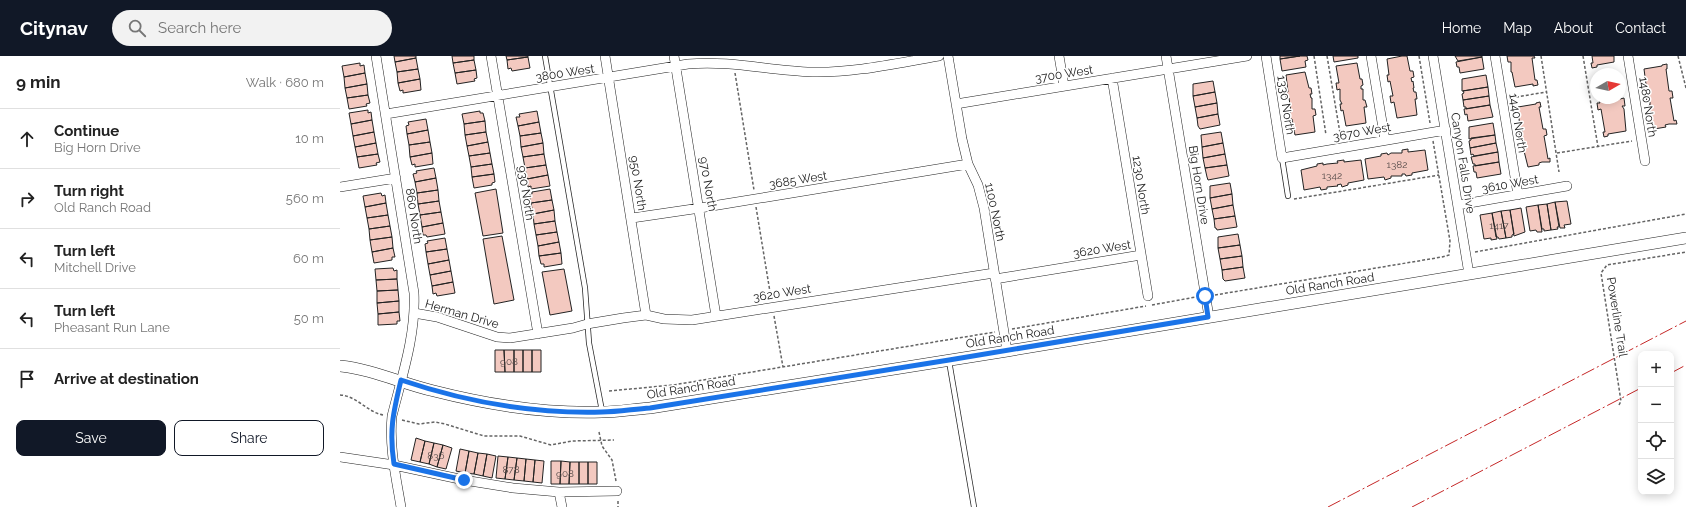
<!DOCTYPE html>
<meta charset="utf-8">
<style>
body{margin:0;font-family:Raleway,sans-serif;background:#f2f2f2;color:#222}
.controls{position:absolute;right:12px;bottom:12px;display:grid;overflow:hidden;border-radius:8px;box-shadow:0 2px 10px #0003}
.controls button{width:36px;height:36px;display:grid;place-items:center;padding:0;border:0;border-bottom:1px solid #e0e0e0;background:#fff;color:#222;font:20px sans-serif}
.compass{position:absolute;left:1250px;top:12px;width:36px;height:36px;border-radius:50%;background:#fff;box-shadow:0 2px 10px #0003;rotate:81deg}
.stop{position:absolute;width:12px;height:12px;margin:-9px;border:3px solid #1a73e8;border-radius:50%;background:#fff}
.stop.end{background:#1a73e8;border-color:#fff;box-shadow:0 1px 4px #0008}
.list{margin:0;padding:0;list-style:none}
h2{display:flex;justify-content:space-between;align-items:center;height:52px;margin:0;padding:0 16px;font-size:17px}
h2 small{font-size:13px;font-weight:400;color:#767676}
.list li{display:grid;grid-template-columns:26px 1fr auto;gap:12px;align-items:center;box-sizing:border-box;height:60px;padding:0 16px;border-top:1px solid #e0e0e0}
.list b{display:block;font-size:15px;white-space:nowrap}
.list p{margin:0;font-size:13px;white-space:nowrap;color:#767676}
.list em{font-size:13px;font-style:normal;color:#767676}
.actions{display:flex;gap:8px;padding:12px 16px}
.actions a{flex:1;padding:9px 0;border:1px solid #111827;border-radius:8px;text-align:center;font-size:14px;color:#111827}
.actions .main{background:#111827;color:#fff}
.icon{flex:none;width:22px;height:22px;fill:none;stroke:currentColor;stroke-width:2;stroke-linecap:round;stroke-linejoin:round}
.map{position:relative;flex:none;width:1346px;height:451px;overflow:hidden}
header{display:flex;align-items:center;gap:24px;box-sizing:border-box;height:56px;padding:0 20px;background:#111827;color:#fff}
header strong{font-size:19px}
nav{display:flex;gap:22px;margin-inline-start:auto;font-size:14px}
.search{width:280px;height:36px;background:#f2f2f2;display:flex;align-items:center;gap:10px;box-sizing:border-box;padding:0 14px;border-radius:22px;color:#767676;font-size:15px}
main{display:flex}
aside{flex:1;background:#fff}
.map>svg:first-child{display:block}
</style>
<header>
<strong>Citynav</strong>
<div class="search"><svg class="icon" aria-label="search" viewBox="0 0 24 24"><circle cx="10" cy="10" r="6"/><path d="M15 15l6 6"/></svg>Search here</div>
<nav><a>Home</a><a>Map</a><a>About</a><a>Contact</a></nav>
</header>
<main>
<aside>
<h2>9 min<small>Walk · 680 m</small></h2>
<ul class="list">
<li><svg class="icon" aria-label="ahead" viewBox="0 0 24 24"><path d="M12 20V5M6 11l6-6 6 6"/></svg><div><b>Continue</b><p>Big Horn Drive</p></div><em>10 m</em></li>
<li><svg class="icon" aria-label="right" viewBox="0 0 24 24"><path d="M7 20v-9h11M14 6l5 5-5 5"/></svg><div><b>Turn right</b><p>Old Ranch Road</p></div><em>560 m</em></li>
<li><svg class="icon" aria-label="left" viewBox="0 0 24 24"><path d="M17 20v-9H6M10 6l-5 5 5 5"/></svg><div><b>Turn left</b><p>Mitchell Drive</p></div><em>60 m</em></li>
<li><svg class="icon" aria-label="left" viewBox="0 0 24 24"><path d="M17 20v-9H6M10 6l-5 5 5 5"/></svg><div><b>Turn left</b><p>Pheasant Run Lane</p></div><em>50 m</em></li>
<li><svg class="icon" aria-label="arrive" viewBox="0 0 24 24"><path d="M6 21V4h12l-3 4 3 4H6"/></svg><div><b>Arrive at destination</b></div></li>
</ul>
<div class="actions"><a class="main">Save</a><a>Share</a></div>
</aside>
<div class="map">
<svg width="1346" height="451" viewBox="0 0 1346 451">
<rect width="100%" height="100%" fill="#fff"/>
<path fill="#f3c9c0" stroke="#222" d="M54,0H76V2L55,6Z
M112,0H134V4L113,7Z
M166,0H188V1L167,4Z
M940,0H960L940,3Z
M960,0H967L968,4L965,5L966,11L942,15L940,3Z
M993,0H1018V2L994,6Z
M1062,0H1067L1070,15H1073L1074,21L1071,22L1072,26L1073,25L1074,32H1073L1074,36H1076L1077,43H1075L1077,59L1057,62L1054,46L1051,47L1050,40H1053L1050,25L1048,26L1047,19H1049L1047,3Z
M1115,0H1142V1L1118,5Z
M1167,0H1194L1195,2H1192L1195,24H1197L1198,29L1193,30V28L1175,31L1172,16H1171V6H1168Z
M1252,0H1274V6L1257,9V11L1252,12L1251,7H1253Z
M188,1L190,12L172,15L171,12L168,13L167,4Z
M1142,1L1144,13L1120,17L1119,11H1117L1116,6Z
M76,2L78,13L57,16L55,6Z
M134,4L136,14L115,17L113,7Z
M20,7V10L24,9L25,17L4,21L2,10Z
M1017,7L1020,23H1022L1023,29L1021,30V33H1023V44H1025L1027,51H1024L1026,67L1006,70L1003,54L1001,55L1000,48H1002L1000,44V33L997,34L996,27H999L996,10Z
M1327,8V13H1326L1329,35H1332L1333,42H1330L1334,65L1336,64L1337,68H1329L1325,69L1326,71L1314,73L1309,49H1310V46H1307L1306,39H1308L1307,36L1304,13L1322,10V9Z
M78,13L80,23L58,27L57,16Z
M136,14L137,22L134,23L135,25L117,28L115,17Z
M965,16L969,32H971L972,38H970L971,42H972V53H975L976,59L973,60L975,76L955,79L952,63H950L949,57L951,56L949,42H946L945,36H948L946,19Z
M25,17L27,28L5,32L4,21Z
M1146,19L1148,31L1122,35V23Z
M80,23L81,34L63,37V34L60,35L58,27Z
M873,25L875,36L853,40V28Z
M27,28L28,39L7,42L5,32Z
M1148,31L1149,40L1123,44L1122,38L1124,37L1123,35Z
M875,36L877,47L855,51L853,40Z
M28,39L30,47L26,48L27,50L9,53L7,42Z
M1149,40L1150,49L1126,53V51H1124L1123,44Z
M1280,40V43L1284,42L1285,50H1282L1284,53L1286,75L1268,78V80L1264,81L1263,76H1265L1261,53L1258,54L1257,47H1260L1258,42H1280Z
M1200,46L1201,51H1199L1203,73H1206L1207,79L1204,80L1208,103L1210,102V106H1202L1199,107V109L1188,111L1182,87H1184L1183,84H1181L1179,77L1182,76V73H1180L1178,51L1196,48V47Z
M877,47L878,58L857,62L855,51Z
M1150,49L1153,61L1128,65L1127,58L1125,59L1124,53Z
M28,54V57L31,56L32,64L11,68L9,57Z
M140,55V57H143L145,65L124,68L122,58Z
M197,55L199,66L178,70L176,61H180L179,58Z
M878,58L880,69L860,73L858,70L857,62Z
M86,63L88,74L67,78L66,70L69,69L68,66Z
M32,64L34,76L13,80L11,68Z
M145,65L146,76L125,79L124,68Z
M199,66L201,77L180,80L178,70Z
M1153,67L1155,79L1129,83V71Z
M88,74L90,86L69,89L67,78Z
M34,76L36,87L15,91L13,80Z
M146,76L148,86L127,90L125,79Z
M881,76L883,87L862,91L861,79Z
M201,77L203,87L181,91L180,80Z
M1155,79L1156,87L1130,92L1129,85L1131,84V82Z
M90,86L92,97L70,101L69,89Z
M148,86L150,97L129,100L127,90Z
M36,87L38,98L17,101L15,91Z
M203,87L204,98L183,101L181,91Z
M883,87L885,98L863,102L862,91Z
M1156,87L1158,96L1134,100L1133,98L1131,99L1130,92Z
M1068,93V96L1085,94L1088,114L1072,117V119L1066,120L1065,118H1062V120H1051V122L1045,124L1044,121L1028,123L1025,103L1041,100V98L1047,97L1048,99L1051,97H1062V94Z
M1158,96L1159,106L1135,110V108H1133L1131,101Z
M92,97L93,108L75,111V108L72,109L70,101Z
M150,97L152,108L131,111L129,100Z
M38,98L40,106L36,107L37,109L19,112L17,101Z
M204,98L206,109L185,112L183,101Z
M885,98L887,109L865,112L863,102Z
M1004,104V106L1021,104L1024,124L1008,127V129L1002,131L1001,128L997,129L998,130L987,131V133L981,134L980,131L964,134L961,114L977,110V108L983,107V109L987,108L998,107L997,105Z
M1159,106L1161,118L1137,122L1136,116H1134L1133,110Z
M152,108L154,118L132,121L131,111Z
M206,109L208,119L187,123L185,112Z
M887,109L889,120L868,124L867,121L865,112Z
M94,112L96,122L75,126L73,118L77,117L76,115Z
M154,118L155,126L152,127V129L134,132L132,121Z
M208,119L210,130L191,133V130L188,131L187,123Z
M96,122L98,134L77,137L75,126Z
M890,127L892,138L870,142V130Z
M156,133L163,177L143,180L135,137Z
M210,133L212,144L191,147L189,139L192,138V136Z
M98,134L99,145L78,148L77,137Z
M41,137L42,140L45,139L46,147L25,151L23,140Z
M892,138L893,149L872,153L870,142Z
M212,144L214,154L193,158L191,147Z
M99,145L101,156L80,159L78,148Z
M1227,145L1231,168L1224,169L1225,172H1220L1215,146Z
M1215,146L1219,171H1217L1218,173L1211,174L1207,148Z
M46,147L48,159L27,162L25,151Z
M1207,148L1211,174L1204,175V173H1202L1198,149Z
M893,149L895,160L874,163L872,153Z
M1198,149L1202,176H1197L1196,174L1190,175L1186,151Z
M1181,152L1185,176L1174,180L1170,154Z
M214,154L215,165L194,168L193,158Z
M1170,154L1174,178L1172,179V181L1166,182L1161,155Z
M1161,155L1166,182L1159,183L1158,181H1156L1152,157Z
M101,156L103,167L82,171L80,159Z
M1152,157L1157,183L1151,184V182L1144,183L1140,159Z
M48,159L50,170L29,173L27,162Z
M895,160L897,171L877,174L876,172H875L874,163Z
M215,165L217,176L196,179L194,168Z
M103,167L105,178L87,181L86,179H83L82,171Z
M50,170L52,181L30,184L29,173Z
M217,176L219,186L198,190L196,179Z
M898,178L900,189L878,192V181Z
M162,180L174,244L154,248L143,183Z
M52,181L53,192L32,196L30,184Z
M105,182L107,193L86,196L85,188L88,187L87,185Z
M219,186L221,197L199,200L198,190Z
M900,189L902,200L880,203L878,192Z
M53,192L55,201H52V204L34,207L32,196Z
M107,193L109,204L88,208L86,196Z
M221,197L222,208L204,211V208H201L199,200Z
M902,200L903,211L882,214L880,203Z
M109,204L111,215L90,219L88,208Z
M903,211L905,222L885,225L883,223L882,214Z
M53,212L54,215L57,214V223L36,224L35,213Z
M224,213L232,255L210,259L202,216Z
M111,215L113,226L92,230L90,219Z
M57,223L58,234L37,235L36,224Z
M113,226L115,237L97,240L96,237L93,238L92,230Z
M58,234L59,245L37,247V235Z
M59,245V256L38,258L37,247Z
M59,256L60,265H57V268L38,269V258Z
M155,294H164L165,316H155Z
M164,294H174V316H165Z
M174,294H183V316H174Z
M183,294H192V316H183Z
M192,294H201V316H192Z
M76,382L85,385L80,406L71,404Z
M85,385L94,387L89,408L80,406Z
M94,387L103,389L97,411L89,408Z
M103,389L112,392L106,413L97,411Z
M120,393L129,395L125,417L116,415Z
M129,395L138,397L134,418L125,417Z
M138,397L147,398L143,420L134,418Z
M147,398L156,400L152,422L143,420Z
M158,400L168,401L165,423L156,422Z
M168,401L177,402L174,424L165,423Z
M177,402L186,403L184,425L174,424Z
M186,403L195,404L193,426L184,425Z
M195,404L204,405L202,427L193,426Z
M211,405H221L220,428H211Z
M221,405L230,406L229,428H220Z
M230,406H239V428H229Z
M239,406H248V428H239Z
M248,406H257V428H248Z"/>
<g fill="none" stroke-linecap="round" stroke-linejoin="round">
<g stroke="#222" stroke-width="6">
<path id="service" d="M205,0L245,232L249,287L262,355
M942,102L948,140
M609,305L634,451"/>
</g>
<g stroke="#222" stroke-width="10">
<path id="minor" d="M36,0L74,237C76,279 62,320 52,360C49,391 56,421 61,451
M151,0L198,278
M265,0L306,259
M334,0L376,260
M608,0L622,83L628,108L638,129L644,152L667,295
M719,0L724,30
M826,0L869,261
M926,0L942,102L1106,74
M1031,0L1045,84
M1093,0L1129,218
M1155,0L1178,139
M1288,0L1305,105
M772,22L808,240
M616,48L907,0
M46,58L348,8C390,4 431,15 472,16C515,17 557,7 599,0
M0,131L56,122
M1118,149L1227,130
M292,162L360,152L628,108
M655,223L801,199
M74,257L97,261L157,281L170,282L233,272L247,268L283,262L306,259L324,263L352,264L654,217
M0,401L54,409L124,424L173,432L219,436L277,435
M219,436L222,451"/>
</g>
<g stroke="#222" stroke-width="12">
<path id="tertiary" d="M0,310C32,313 63,328 94,335C149,349 204,358 262,356C278,356 294,353 310,352L667,295L1346,182"/>
</g>
<path stroke="#646464" stroke-width="1.5" stroke-dasharray="3 2" stroke-linecap="butt" d="M974,0L986,79
M987,0L1000,77
M1079,0L1090,67
M1201,0L1219,116
M1243,0L1258,91
M1338,0L1346,32
M395,17L414,134
M1171,42L1206,36
M1217,97L1292,85
M954,143L1099,119
M416,151L431,242
M1135,196L1346,158
M875,239L1102,201L1109,199L1110,185L1093,85
M812,249L856,241
M434,260L443,311
M672,273L806,250
M269,335L333,329L655,276
M0,339C17,340 27,356 43,359
M1279,349L1281,345L1261,217L1267,209L1346,196
M62,364L79,368L95,366L105,368L144,380H180L211,389L232,385L274,384
M259,376L262,390L272,404L276,425
M278,445V451"/>
<use href="#service" stroke="#fff" stroke-width="4.5"/>
<use href="#minor" stroke="#fff" stroke-width="9"/>
<use href="#tertiary" stroke="#fff" stroke-width="11"/>
<path stroke="#c62828" stroke-width="1" stroke-dasharray="14 3 2 3" stroke-linecap="butt" d="M1331,317L1346,309
M988,451L1346,265
M1072,451L1301,332"/>
</g>
<g fill="none" stroke-linecap="round" stroke-linejoin="round">
<path stroke="#1a73e8" stroke-width="5" d="M124,424L54,408C49,375 53,357 61,324C126,346 193,358 262,356C278,356 294,353 310,352L609,304L868,261L865,240"/>
</g>
<g text-anchor="middle" dominant-baseline="central" stroke-width="3" stroke-linejoin="round" paint-order="stroke">
<g font-size="10" fill="#564c4a">
<text x="1057" y="108">1382</text>
<text x="992" y="119">1342</text>
<text x="1159" y="169">1417</text>
<text x="169" y="305">908</text>
<text x="96" y="399">836</text>
<text x="171" y="413">878</text>
<text x="225" y="417">908</text>
</g>
<g font-size="12" fill="#222" stroke="#fff">
<text transform="translate(225 17) rotate(-9)">3800 West</text>
<text transform="translate(724 18) rotate(-9)">3700 West</text>
<text transform="translate(946 49) rotate(81)">1330 North</text>
<text transform="translate(1308 51) rotate(81)">1480 North</text>
<text transform="translate(1178 67) rotate(81)">1440 North</text>
<text transform="translate(1022 76) rotate(-10)">3670 West</text>
<text transform="translate(1123 107) rotate(81)">Canyon Falls Drive</text>
<text transform="translate(458 124) rotate(-9)">3685 West</text>
<text transform="translate(298 127) rotate(81)">950 North</text>
<text transform="translate(368 128) rotate(80)">970 North</text>
<text transform="translate(1170 128) rotate(-10)">3610 West</text>
<text transform="translate(801 129) rotate(81)">1230 North</text>
<text transform="translate(859 129) rotate(81)">Big Horn Drive</text>
<text transform="translate(186 137) rotate(81)">930 North</text>
<text transform="translate(655 156) rotate(78)">1100 North</text>
<text transform="translate(74 160) rotate(81)">860 North</text>
<text transform="translate(762 193) rotate(-9)">3620 West</text>
<text transform="translate(990 228) rotate(-9)">Old Ranch Road</text>
<text transform="translate(442 237) rotate(-9)">3620 West</text>
<text transform="translate(122 258) rotate(16)">Herman Drive</text>
<text transform="translate(1277 261) rotate(81)">Powerline Trail</text>
<text transform="translate(670 281) rotate(-9)">Old Ranch Road</text>
<text transform="translate(351 332) rotate(-9)">Old Ranch Road</text>
</g>
</g>
</svg>
<div class="controls">
<button>+</button>
<button>−</button>
<button><svg class="icon" aria-label="locate" viewBox="0 0 24 24"><circle cx="12" cy="12" r="6"/><path d="M12 2v4M12 18v4M2 12h4M18 12h4"/></svg></button>
<button><svg class="icon" aria-label="layers" viewBox="0 0 24 24"><path d="M12 4l9 5-9 5-9-5zM3 14l9 5 9-5"/></svg></button>
</div>
<svg class="compass" viewBox="-18 -18 36 36"><path d="M0-13l5 13h-10z" fill="#e53935"/><path d="M0 13l5-13h-10z" fill="#767676"/></svg>
<div class="stop" style="left:865px;top:240px"></div>
<div class="stop end" style="left:124px;top:424px"></div>
</div>
</main>
